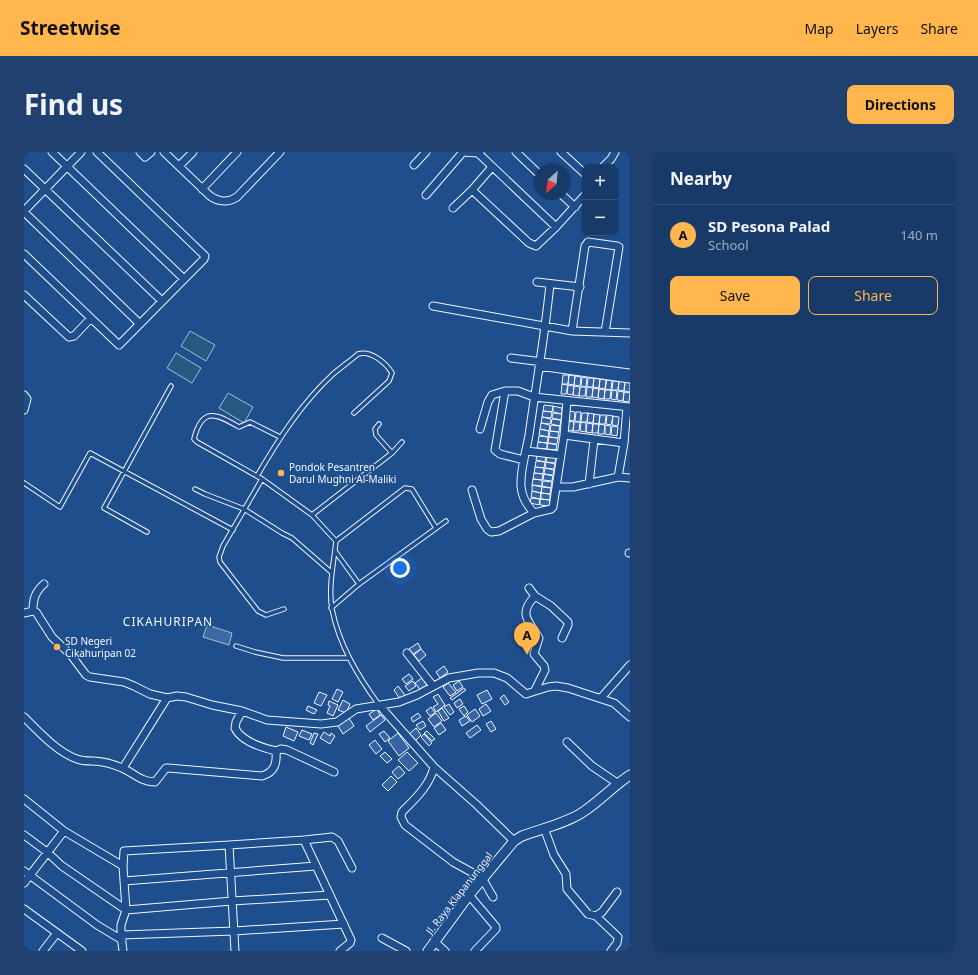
<!DOCTYPE html>
<meta charset="utf-8">
<style>
body{margin:0;font-family:"Noto Sans",sans-serif;background:#20416f;color:#f1f3f6}
.controls{position:absolute;right:12px;top:12px;display:grid;overflow:hidden;border-radius:8px;box-shadow:0 1px 3px #0004}
.controls button{width:36px;height:36px;display:grid;place-items:center;padding:0;border:0;border-bottom:1px solid #36547d;background:#173a69;color:#f1f3f6;font:20px sans-serif}
.compass{position:absolute;left:510px;top:12px;width:36px;height:36px;border-radius:50%;background:#173a69;box-shadow:0 1px 3px #0004;rotate:207deg}
.you{position:absolute;left:376px;top:416px;width:14px;height:14px;margin:-10px;border:3px solid #fff;border-radius:50%;background:#1a73e8;box-shadow:0 0 0 6px #1a73e833}
.badge{display:grid;place-items:center;width:26px;height:26px;border-radius:50%;background:#ffb74d;color:#111;font-size:13px;font-weight:700}
.pin{position:absolute;translate:-50% -33px;filter:drop-shadow(0 1px 2px #0008)}
.pin::after{content:'';position:absolute;top:21px;width:14px;height:12px;background:inherit;clip-path:polygon(0 0,100% 0,50% 100%)}
.list{margin:0;padding:0;list-style:none}
h2{display:flex;justify-content:space-between;align-items:center;height:52px;margin:0;padding:0 16px;font-size:17px}
h2 small{font-size:13px;font-weight:400;color:#9eadc0}
.list li{display:grid;grid-template-columns:26px 1fr auto;gap:12px;align-items:center;box-sizing:border-box;height:60px;padding:0 16px;border-top:1px solid #36547d}
.list b{display:block;font-size:15px;white-space:nowrap}
.list p{margin:0;font-size:13px;white-space:nowrap;color:#9eadc0}
.list em{font-size:13px;font-style:normal;color:#9eadc0}
.actions{display:flex;gap:8px;padding:12px 16px}
.actions a{flex:1;padding:9px 0;border:1px solid #ffb74d;border-radius:8px;text-align:center;font-size:14px;color:#ffb74d}
.actions .main{background:#ffb74d;color:#111}
.map{position:relative;flex:none;width:606px;height:799px;overflow:hidden;border-radius:8px}
header{display:flex;align-items:center;gap:24px;box-sizing:border-box;height:56px;padding:0 20px;background:#ffb74d;color:#111}
header strong{font-size:19px}
nav{display:flex;gap:22px;margin-inline-start:auto;font-size:14px}
.intro{display:flex;align-items:center;justify-content:space-between;box-sizing:border-box;height:96px;padding:0 24px}
h1{margin:0;font-size:28px}
.button{padding:10px 18px;border-radius:8px;background:#ffb74d;color:#111;font-size:14px;font-weight:700}
main{display:flex;gap:24px;padding:0 24px}
aside{flex:1;background:#173a69;border-radius:8px;box-shadow:0 1px 3px #0004}
.map>svg:first-child{display:block}
</style>
<header>
<strong>Streetwise</strong>
<nav><a>Map</a><a>Layers</a><a>Share</a></nav>
</header>
<div class="intro"><h1>Find us</h1><a class="button">Directions</a></div>
<main>
<div class="map">
<svg width="606" height="799" viewBox="0 0 606 799">
<rect width="100%" height="100%" fill="#1f4e8c"/>
<path fill="#245a82" stroke="#a8bbd7" d="M166,179L191,193L182,209L157,194Z
M152,201L177,216L168,231L143,216Z
M204,241L229,255L220,271L195,256Z"/>
<path fill="#3b69a3" stroke="#a8bbd7" d="M183,473L208,481L205,493L179,485Z"/>
<path fill="#3563a3" stroke="#f2f6ff" d="M539,223H545L544,232H538Z
M545,223L551,224L550,233L544,232Z
M551,224L557,225L556,234L550,233Z
M558,225L563,226L562,235L557,234Z
M564,226H570L569,235H563Z
M570,226L576,227L575,236L569,235Z
M576,227L582,228L581,237L575,236Z
M583,228H588L587,238L581,237Z
M589,229H595L594,238H588Z
M595,229L601,230L600,239L594,238Z
M601,230L606,231V240L600,239Z
M538,232L544,233L542,242H537Z
M544,233L550,234L549,243L543,242Z
M550,234L556,235L555,244L549,243Z
M556,235H562L561,244H555Z
M563,235L569,236L568,245H562Z
M569,236L575,237L574,246L568,245Z
M575,237L581,238L580,247L574,246Z
M581,238H587L586,247H580Z
M588,238L593,239L592,248L587,247Z
M594,239L600,240L599,249L593,248Z
M600,240L606,241L605,250L599,249Z
M520,253L529,254L528,260L519,259Z
M529,254L538,256V262L529,260Z
M519,259L528,260L527,266L518,265Z
M545,259L551,260L550,269L544,268Z
M552,260H557L556,270L551,269Z
M529,261L538,262L537,268L528,266Z
M558,261H564L563,270H557Z
M564,261L570,262L569,271L563,270Z
M570,262L576,263L575,272L569,271Z
M576,263H582L581,272H575Z
M583,263L589,264L587,273L582,272Z
M589,264L595,265L594,274L588,273Z
M518,265L527,267L526,272L517,271Z
M528,267L537,268L536,274L527,272Z
M544,269L550,270L549,279L543,278Z
M550,270H556L555,279H549Z
M557,270L562,271V280L556,279Z
M517,271L526,273L525,279L516,277Z
M563,271L569,272L568,281L562,280Z
M569,272H575L574,281H568Z
M575,272L581,273L580,282H574Z
M527,273L536,274L535,280L526,279Z
M581,273L587,274L586,283L581,282Z
M588,274L594,275L593,284L587,283Z
M516,277L525,279L524,285L515,283Z
M526,279L535,280L534,286L525,285Z
M515,284L524,285L523,291L514,290Z
M525,285L534,286L533,292L524,291Z
M514,290L523,291V297L513,296Z
M524,291L533,293L532,298L523,297Z
M513,303L522,304L521,310L512,308Z
M523,304L532,305L531,311L522,310Z
M512,309L521,310L520,316L511,315Z
M522,310L531,312L530,317L521,316Z
M511,315L520,316L519,322L510,321Z
M521,316L530,318L529,323L520,322Z
M510,321L519,322L518,328L509,327Z
M520,322L529,324L528,329L519,328Z
M509,327L518,328V334L508,333Z
M519,329L528,330L527,336L518,334Z
M508,333L518,335L517,341L508,339Z
M518,335L527,336L526,342L517,341Z
M508,339L517,341L516,347L507,345Z
M517,341L526,342V348L517,347Z
M507,346L516,347L515,353L506,351Z
M516,347L526,348L525,354L516,353Z
M394,491L397,497L389,502L385,497Z
M397,497L402,503L395,509L390,503Z
M420,514L424,520L416,526L412,520Z
M385,522L389,527L382,532L378,527Z
M398,526L404,535L398,540L391,531Z
M389,529L392,534L385,539L381,534Z
M435,529L439,535L433,539L429,533Z
M424,531L432,540L426,544L419,535Z
M374,534L381,543L376,547L370,538Z
M440,536L442,538L428,548L426,546Z
M313,537L319,540L314,550L308,547Z
M463,538L468,547L458,552L453,543Z
M295,540L303,543L297,554L290,551Z
M414,542L421,553L412,560L409,555L414,552L409,545Z
M480,543L485,550L481,553L476,546Z
M436,547L439,552L433,556L430,551Z
M319,548L326,552L322,561L314,558Z
M305,549L314,553L309,564L303,561L306,554L304,553Z
M425,552L430,560L426,563L420,555Z
M462,552L467,559L459,564L455,557Z
M284,554L293,558L290,562L282,558Z
M440,554L444,560L440,564L435,557Z
M407,555L411,561L406,564L402,559Z
M418,556L425,566L420,569L414,559Z
M353,557L356,563L349,568L345,562Z
M451,557L456,564L448,570L443,563Z
M394,561L397,565L389,570L387,566Z
M412,561L418,569L410,575L404,567Z
M357,563L361,568L346,580L342,574Z
M442,564L446,569L438,574L435,568Z
M325,566L330,574L319,582L314,574Z
M399,569L402,574L396,578L392,573Z
M467,569L472,577L467,580L462,572Z
M417,571L422,578L415,583L410,576Z
M453,573L457,578L446,586L442,581Z
M262,575L274,580L270,589L259,584Z
M392,576L397,583L391,589L385,582Z
M278,578L288,582L285,588L275,584Z
M360,579L366,586L361,590L355,582Z
M403,579L411,587L408,589L400,581Z
M300,580L306,584L307,581L311,584L306,592L296,586Z
M290,581L294,582L289,593L286,591Z
M374,581L385,596L375,604L364,589Z
M400,582L408,591L405,594L397,585Z
M351,588L358,597L352,602L345,593Z
M361,600L368,607L363,611L356,604Z
M383,600L394,611L385,619L374,608Z
M375,614L381,621L374,627L368,620Z
M367,624L373,630L364,639L358,633Z"/>
<g fill="none" stroke-linecap="round" stroke-linejoin="round">
<g stroke="#f2f6ff" stroke-width="5.5">
<path id="lane" d="M355,272L351,277L352,283L368,301
M256,285L226,270L215,275C193,262 178,254 170,287L173,290L238,327L288,363L312,389C310,409 304,436 308,457C315,493 334,524 355,553
M233,324C254,288 277,252 308,223C316,216 326,209 334,202C347,198 362,211 368,221L365,229L330,261
M238,327L199,394L195,405L196,410L234,459L242,463L260,457
M0,331L36,355L66,301L209,378
M171,337L181,342L220,357L258,381L268,386L307,420
M288,363L368,301L378,290
M123,380L80,356L147,234
M312,389L381,336L388,337L412,376
M311,399L335,432
M307,456L335,432L422,369
M212,494L231,500L259,506H325"/>
</g>
<g stroke="#f2f6ff" stroke-width="9">
<path id="street" d="M28,0L160,127
M116,0L121,5L127,0
M140,0L185,43C193,50 204,51 213,45L256,0
M438,0L454,1L456,0
M492,0L516,23
M537,0L561,22
M454,1L532,75
M390,13L402,0
M155,14L169,0
M468,15L448,38L505,91L512,94L532,75L561,43
M579,15L587,7L591,0
M0,17L138,149
M178,37L213,0
M537,42L551,55
M402,43L439,0
M429,56L448,38
M0,59L57,0
M0,60L116,172
M0,102L95,193L180,107L181,104L180,103L73,0
M513,130L556,135
M0,143L45,185L50,184L67,166
M409,154L548,179L606,181
M548,179L561,94L564,90L593,94L595,95L581,180
M487,206L606,221
M515,214L606,227
M0,243L3,247L0,258
M456,277L464,250L468,243L481,239
M540,283L600,291
M502,299L537,303
M500,308L476,302L471,298L481,239H494L510,245L606,255
M594,325L600,291L603,255
M565,332L570,288
M533,335H549L594,325L606,326
M448,338L457,367L463,377L467,380L475,379L510,361L527,357L529,355L540,283L543,249
M510,361C503,353 498,346 497,334C496,318 502,300 505,283C512,233 521,183 526,132
M605,401H606
M505,436L511,444C494,462 504,468 515,486L510,502L520,514L521,518L511,538
M511,444L527,454L544,470V473L538,486
M9,459C9,447 11,440 20,432
M0,461L9,459L12,460L28,485L47,503L62,523L66,525L100,530L110,534L126,542L143,546L153,544L162,545L188,553L218,559L243,568L297,572L313,570L332,557L375,550L393,543L425,526L454,521H470L483,526L502,542L524,535L532,534L544,536L590,551L606,565
M383,501L409,534
M577,546L606,513
M356,554L410,615C406,633 391,647 378,660L377,665L381,673L429,710L458,726L469,745
M0,565C14,579 34,601 53,607C58,609 63,609 68,609C77,609 89,612 98,616C110,621 117,630 131,630L142,616H144L238,624C251,620 253,611 252,599C239,596 217,589 211,576L212,570L218,559
M543,590L568,614L593,631
M252,599L257,597L263,598L310,620
M410,615L453,653L490,689
M99,616L143,546
M0,647L40,679L99,714
M520,676L530,703L542,722L543,737L564,762L572,764L578,760L593,740
M0,683L23,700L38,714L102,758L208,749L306,743
M280,688L327,788L326,791L316,799
M205,693L280,688L308,685L314,689L328,716
M0,719L73,773L98,788
M100,729L292,714
M0,731L40,679
M445,743L472,775V777L451,799
M0,757L58,799
M572,764L594,785L593,791L587,799
M97,783L210,779L320,772
M358,786L382,799
M411,790L421,799
M19,799L33,781
M99,799L97,783V773L102,758L99,714L100,699L205,693L211,799"/>
</g>
<g stroke="#f2f6ff" stroke-width="11">
<path id="secondary" d="M404,799L445,743L490,689L498,684C517,677 543,671 559,660C576,649 589,634 606,623"/>
</g>
<use href="#lane" stroke="#1f4e8c" stroke-width="3.5"/>
<use href="#street" stroke="#1f4e8c" stroke-width="7"/>
<use href="#secondary" stroke="#1f4e8c" stroke-width="9"/>
</g>
<g fill="#ffb74d" stroke="#1f4e8c" stroke-width="1.5">
<circle cx="257" cy="321" r="4"/>
<circle cx="33" cy="495" r="4"/>
</g>
<g text-anchor="middle" dominant-baseline="central" stroke-width="3" stroke-linejoin="round" paint-order="stroke">
<g font-size="10" fill="#f2f6ff" stroke="#1f4e8c" text-anchor="start">
<text x="265" y="315">Pondok Pesantren<tspan x="265" dy="12">Darul Mughni Al-Maliki</tspan></text>
<text x="41" y="489">SD Negeri<tspan x="41" dy="12">Cikahuripan 02</tspan></text>
</g>
<g font-size="10" fill="#f2f6ff" stroke="#1f4e8c">
<text transform="translate(435 741) rotate(-52)">Jl. Raya Klapanunggal</text>
</g>
<g font-size="12" letter-spacing="1" fill="#f2f6ff" stroke="#1f4e8c">
<text x="144" y="469">CIKAHURIPAN</text>
</g>
</g>
</svg>
<div class="controls">
<button>+</button>
<button>−</button>
</div>
<svg class="compass" viewBox="-18 -18 36 36"><path d="M0-13l5 13h-10z" fill="#e53935"/><path d="M0 13l5-13h-10z" fill="#9eadc0"/></svg>
<div class="you"></div>
<div class="pin badge" style="left:503px;top:503px">A</div>
</div>
<aside>
<h2>Nearby<small></small></h2>
<ul class="list">
<li><span class="badge">A</span><div><b>SD Pesona Palad</b><p>School</p></div><em>140 m</em></li>
</ul>
<div class="actions"><a class="main">Save</a><a>Share</a></div>
</aside>
</main>
